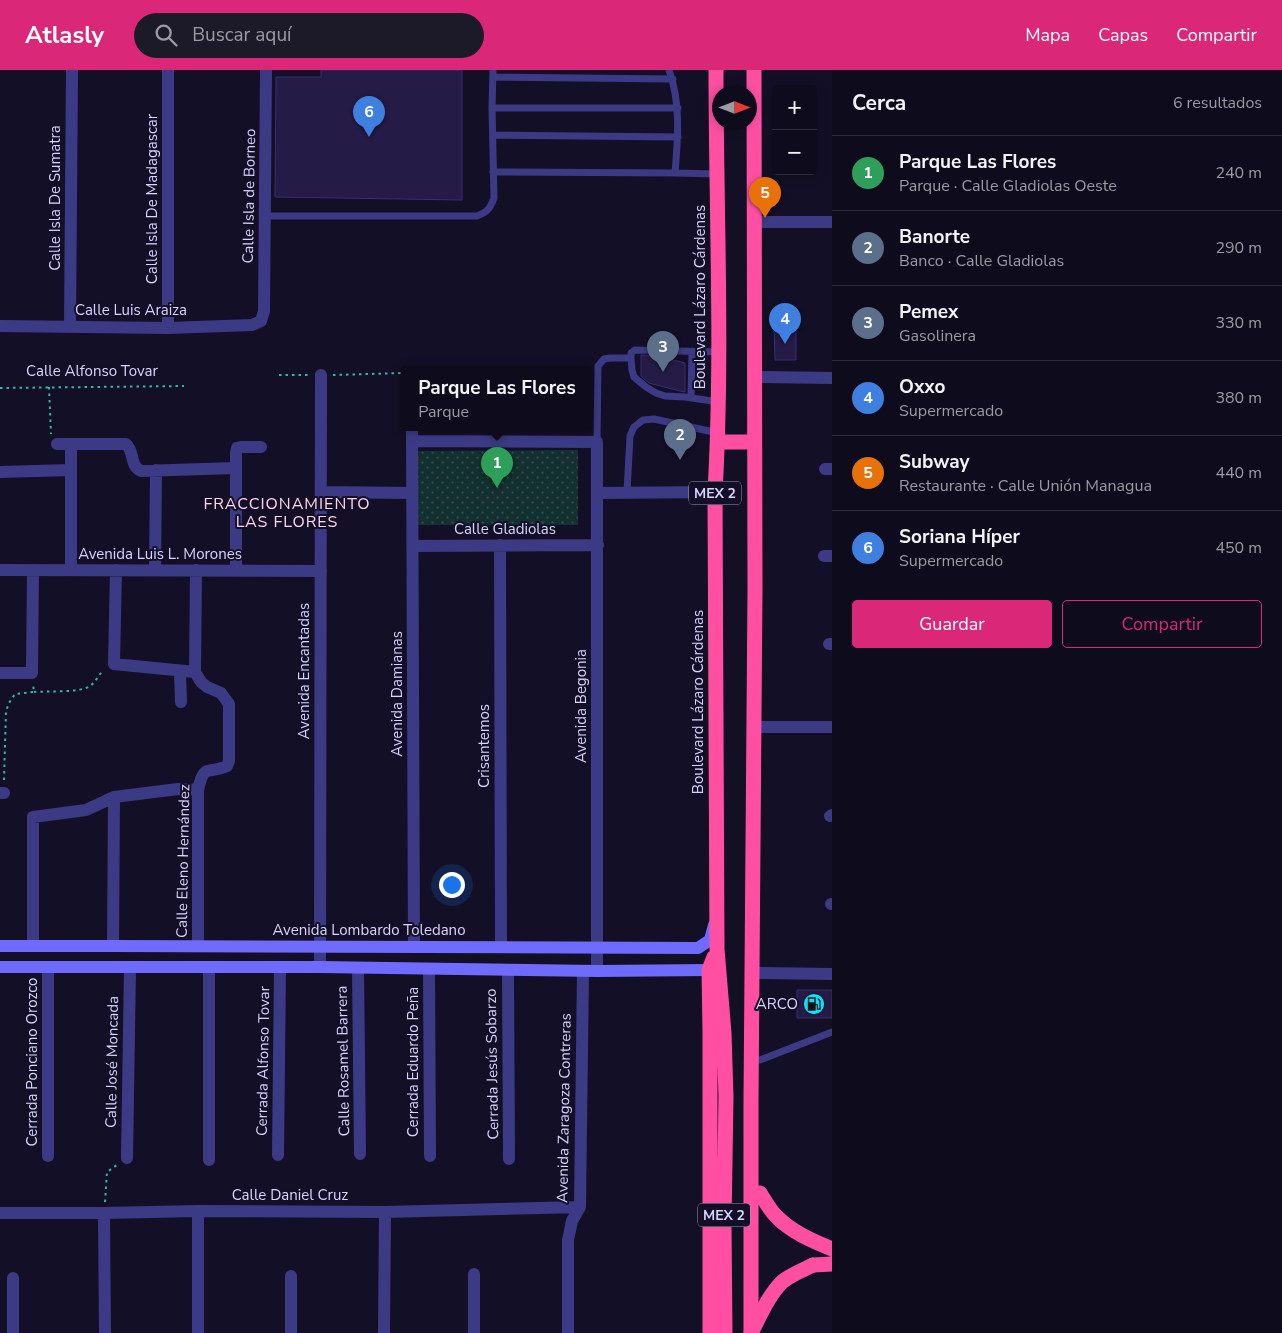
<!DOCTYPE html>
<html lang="es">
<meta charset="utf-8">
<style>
body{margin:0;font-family:"Nunito Sans",sans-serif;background:#1c1929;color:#f1f3f6}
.controls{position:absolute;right:15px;top:15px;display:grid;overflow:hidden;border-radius:5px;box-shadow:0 2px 12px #0003}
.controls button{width:45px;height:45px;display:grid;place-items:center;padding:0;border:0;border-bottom:1px solid #2e2b3b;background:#0e0b1c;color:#f1f3f6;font:25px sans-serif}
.compass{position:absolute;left:712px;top:15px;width:45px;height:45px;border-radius:50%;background:#0e0b1c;box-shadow:0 2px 12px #0003;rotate:90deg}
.you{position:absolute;left:451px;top:814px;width:18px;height:18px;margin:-12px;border:4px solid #fff;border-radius:50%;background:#1a73e8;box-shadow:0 0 0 8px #1a73e833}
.badge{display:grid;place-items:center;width:32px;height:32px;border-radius:50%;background:#db2777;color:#fff;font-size:16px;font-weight:700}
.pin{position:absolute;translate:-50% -41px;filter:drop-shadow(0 1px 2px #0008)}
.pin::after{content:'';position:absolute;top:26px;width:18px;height:15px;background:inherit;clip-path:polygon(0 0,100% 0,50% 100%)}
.popup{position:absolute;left:401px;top:296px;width:192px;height:65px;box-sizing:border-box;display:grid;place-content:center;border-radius:5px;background:#0e0b1c;filter:drop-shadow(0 1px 4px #0005);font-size:16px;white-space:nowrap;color:#9b9ba3}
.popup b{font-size:19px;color:#f1f3f6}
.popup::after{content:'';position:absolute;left:50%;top:100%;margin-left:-10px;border:10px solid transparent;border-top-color:#0e0b1c}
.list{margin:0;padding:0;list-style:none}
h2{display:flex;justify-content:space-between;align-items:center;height:65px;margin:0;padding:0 20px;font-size:21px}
h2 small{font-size:16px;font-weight:400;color:#9b9ba3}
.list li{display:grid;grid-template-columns:32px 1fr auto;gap:15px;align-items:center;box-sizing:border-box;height:75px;padding:0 20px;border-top:1px solid #2e2b3b}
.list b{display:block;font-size:19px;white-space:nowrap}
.list p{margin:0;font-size:16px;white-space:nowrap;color:#9b9ba3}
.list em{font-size:16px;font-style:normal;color:#9b9ba3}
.actions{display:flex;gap:10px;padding:15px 20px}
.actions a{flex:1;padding:11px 0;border:1px solid #db2777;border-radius:5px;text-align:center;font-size:18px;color:#db2777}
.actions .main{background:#db2777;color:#fff}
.icon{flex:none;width:28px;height:28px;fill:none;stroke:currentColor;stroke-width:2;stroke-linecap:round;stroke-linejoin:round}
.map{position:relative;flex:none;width:832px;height:1263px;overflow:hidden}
header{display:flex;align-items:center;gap:30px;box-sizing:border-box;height:70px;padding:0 25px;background:#db2777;color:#fff}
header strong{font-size:24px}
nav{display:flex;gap:28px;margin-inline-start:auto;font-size:18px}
.search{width:350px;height:45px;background:#1c1929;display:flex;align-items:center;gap:12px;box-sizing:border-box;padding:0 18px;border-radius:28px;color:#9b9ba3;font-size:19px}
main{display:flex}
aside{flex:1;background:#0e0b1c}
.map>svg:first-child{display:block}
</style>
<header>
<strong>Atlasly</strong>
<div class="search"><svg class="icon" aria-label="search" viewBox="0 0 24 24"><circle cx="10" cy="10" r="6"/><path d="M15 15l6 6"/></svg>Buscar aquí</div>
<nav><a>Mapa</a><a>Capas</a><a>Compartir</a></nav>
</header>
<main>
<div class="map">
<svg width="832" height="1263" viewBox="0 0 832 1263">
<defs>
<pattern id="park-dots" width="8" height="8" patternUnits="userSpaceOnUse" patternTransform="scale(1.25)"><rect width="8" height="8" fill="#12302f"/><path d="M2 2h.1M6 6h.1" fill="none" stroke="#344d4e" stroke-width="1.8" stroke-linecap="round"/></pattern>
</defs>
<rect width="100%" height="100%" fill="#130f26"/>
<path fill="url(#park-dots)" d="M578,380V455H417V381Z"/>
<path fill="#241b47" stroke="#3b2d73" d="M321,0H462V130L275,127L276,7H321Z
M774,257H796V290H775Z
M641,285L658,286L685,293V322L680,321L649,313L641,306Z
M797,920H832V948H797Z"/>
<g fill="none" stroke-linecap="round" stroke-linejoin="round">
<path stroke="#2fb8b0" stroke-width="2" stroke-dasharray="2.5 4" stroke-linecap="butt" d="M279,305H309
M333,305L404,303
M49,317L51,364
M0,318L184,316
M34,622C47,621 80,623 90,616C96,612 98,605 103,601
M4,710L6,641L9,633L15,624L34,622L33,614
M105,1132L107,1102L117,1095"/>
<path stroke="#3d3a85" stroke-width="7" d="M669,0C681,33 678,68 675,103
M493,7L673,9
M492,38H678
M493,65L678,67
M493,102L675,103L716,104
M265,146H477C487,142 490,139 494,128L492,38L493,0
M631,288V283L635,280L719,282
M691,328L692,282
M597,372L598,296L604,289L610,288H631L632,300L634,307L646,317L656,323L665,326L685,327L719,332
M627,422L630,366L634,357L643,350L654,349L718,363
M760,990L832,962"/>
<path stroke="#3d3a85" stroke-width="12" d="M168,0V258
M755,152H832
M0,256L168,258L252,255L261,251L264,241L266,0
M70,256L72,0
M755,307L832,308
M412,357L414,877
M413,371L597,372V901
M57,374H126C135,382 129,395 141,401L235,398
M71,375V500
M825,399H832
M0,402L71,400
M321,422L412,423
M597,423L715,422
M500,475L501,877
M413,476L598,475
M824,486H832
M0,500L321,501
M116,500L114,594L195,602
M155,500L156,400
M196,500L195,602L201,612L207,617L221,623L229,634V691L227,696C208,705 204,692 198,720V876
M236,500V383L237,378L242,377H261
M829,574H832
M180,602L181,632
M0,603H32L33,500
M754,657H832
M0,723H4
M830,746L832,745
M831,834H832
M33,876V747L86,740L114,727L178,719L198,720
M113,876L114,727
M209,897V1090
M320,897L321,305
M358,898L360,1084
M429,899L430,1086
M508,900L509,1089
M758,903L832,904
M278,1085L280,897
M48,1086V898
M127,1088L130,898
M198,1141V1263
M0,1143H104L198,1141L385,1142L580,1137
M104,1143L105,1263
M474,1204V1263
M291,1206V1263
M13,1263V1208
M384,1263L385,1142
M568,1263V1170L572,1151L580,1137L583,901"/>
<path stroke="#6f6bff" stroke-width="12" d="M0,876H113L698,878L710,870L714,855
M0,897H320L597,901L709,900"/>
<path stroke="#ff4fa3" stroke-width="15" d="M716,0C716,141 723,281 715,422L717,879L724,963L726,1027L724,1155L725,1263
M718,372H754
M760,1123C765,1131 770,1140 776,1146C791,1162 813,1171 832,1179
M813,1195L832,1194
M710,1263V961L709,900L714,887
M751,1263V1030L755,520L754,0"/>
<path stroke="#ff4fa3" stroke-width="15" d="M751,1263C760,1246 768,1226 782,1212C790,1205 803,1200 813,1195"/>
</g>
<defs>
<g id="fuel-disc" transform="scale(1.125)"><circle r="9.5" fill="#00e5ff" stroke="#130f26"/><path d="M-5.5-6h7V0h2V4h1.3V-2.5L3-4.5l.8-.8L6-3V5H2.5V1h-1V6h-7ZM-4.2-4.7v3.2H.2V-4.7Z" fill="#111"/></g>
</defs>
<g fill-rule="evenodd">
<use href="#fuel-disc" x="814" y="934"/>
</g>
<g text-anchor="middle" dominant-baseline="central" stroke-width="4" stroke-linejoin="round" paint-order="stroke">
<g fill="#130f26" stroke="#9e99be" stroke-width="1">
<rect x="689" y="411.5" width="52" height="23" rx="4"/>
<rect x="698" y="1133.5" width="52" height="23" rx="4"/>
</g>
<g font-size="14" font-weight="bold" fill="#d9d4ff">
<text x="715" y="423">MEX 2</text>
<text x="724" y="1145">MEX 2</text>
</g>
<g font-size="15" fill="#d9d4ff" stroke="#130f26">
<text transform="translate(249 126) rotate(-89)">Calle Isla de Borneo</text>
<text transform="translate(55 128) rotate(-90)">Calle Isla De Sumatra</text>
<text transform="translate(152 129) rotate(-90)">Calle Isla De Madagascar</text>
<text transform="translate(700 227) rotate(-90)">Boulevard Lázaro Cárdenas</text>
<text x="131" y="240">Calle Luis Araiza</text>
<text x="92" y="301">Calle Alfonso Tovar</text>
<text x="505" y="459">Calle Gladiolas</text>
<text x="160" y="484">Avenida Luis L. Morones</text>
<text transform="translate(304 601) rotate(-90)">Avenida Encantadas</text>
<text transform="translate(397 624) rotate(-90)">Avenida Damianas</text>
<text transform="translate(698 632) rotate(-90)">Boulevard Lázaro Cárdenas</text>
<text transform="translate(581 636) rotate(-90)">Avenida Begonia</text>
<text transform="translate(484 676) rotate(-90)">Crisantemos</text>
<text transform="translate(183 791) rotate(-89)">Calle Eleno Hernández</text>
<text x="369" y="860">Avenida Lombardo Toledano</text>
<text transform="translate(263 991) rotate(-89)">Cerrada Alfonso Tovar</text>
<text transform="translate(343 991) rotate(-91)">Calle Rosamel Barrera</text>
<text transform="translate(32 992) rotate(-90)">Cerrada Ponciano Orozco</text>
<text transform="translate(112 992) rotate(-89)">Calle José Moncada</text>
<text transform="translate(413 992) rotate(-90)">Cerrada Eduardo Peña</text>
<text transform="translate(492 994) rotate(-91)">Cerrada Jesús Sobarzo</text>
<text transform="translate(564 1038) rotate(-89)">Avenida Zaragoza Contreras</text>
<text x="290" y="1125">Calle Daniel Cruz</text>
</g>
<g font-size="15" fill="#d9d4ff" stroke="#130f26" text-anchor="end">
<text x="798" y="934">ARCO</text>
</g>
<g font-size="16" letter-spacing="1" fill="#ffd6f0" stroke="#130f26">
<text x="287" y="434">FRACCIONAMIENTO<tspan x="287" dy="18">LAS FLORES</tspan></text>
</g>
</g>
</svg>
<div class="controls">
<button>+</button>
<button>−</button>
</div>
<svg class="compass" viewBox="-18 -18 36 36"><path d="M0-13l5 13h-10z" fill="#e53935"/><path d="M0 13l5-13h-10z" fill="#9b9ba3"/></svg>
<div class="you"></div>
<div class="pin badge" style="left:497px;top:418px;background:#2e9e5b">1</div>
<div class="popup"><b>Parque Las Flores</b>Parque</div>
<div class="pin badge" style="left:680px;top:390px;background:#5c6f8a">2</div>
<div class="pin badge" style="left:663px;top:302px;background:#5c6f8a">3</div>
<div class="pin badge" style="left:785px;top:274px;background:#3f7fe0">4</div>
<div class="pin badge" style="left:765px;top:148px;background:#e8710a">5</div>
<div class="pin badge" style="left:369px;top:67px;background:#3f7fe0">6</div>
</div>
<aside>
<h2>Cerca<small>6 resultados</small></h2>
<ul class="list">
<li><span class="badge" style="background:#2e9e5b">1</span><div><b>Parque Las Flores</b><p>Parque · Calle Gladiolas Oeste</p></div><em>240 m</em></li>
<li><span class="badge" style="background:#5c6f8a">2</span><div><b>Banorte</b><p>Banco · Calle Gladiolas</p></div><em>290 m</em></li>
<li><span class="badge" style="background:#5c6f8a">3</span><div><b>Pemex</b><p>Gasolinera</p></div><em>330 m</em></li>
<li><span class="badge" style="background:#3f7fe0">4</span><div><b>Oxxo</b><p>Supermercado</p></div><em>380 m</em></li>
<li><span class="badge" style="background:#e8710a">5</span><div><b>Subway</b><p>Restaurante · Calle Unión Managua</p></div><em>440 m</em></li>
<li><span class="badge" style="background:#3f7fe0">6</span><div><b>Soriana Híper</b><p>Supermercado</p></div><em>450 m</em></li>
</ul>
<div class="actions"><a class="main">Guardar</a><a>Compartir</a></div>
</aside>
</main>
